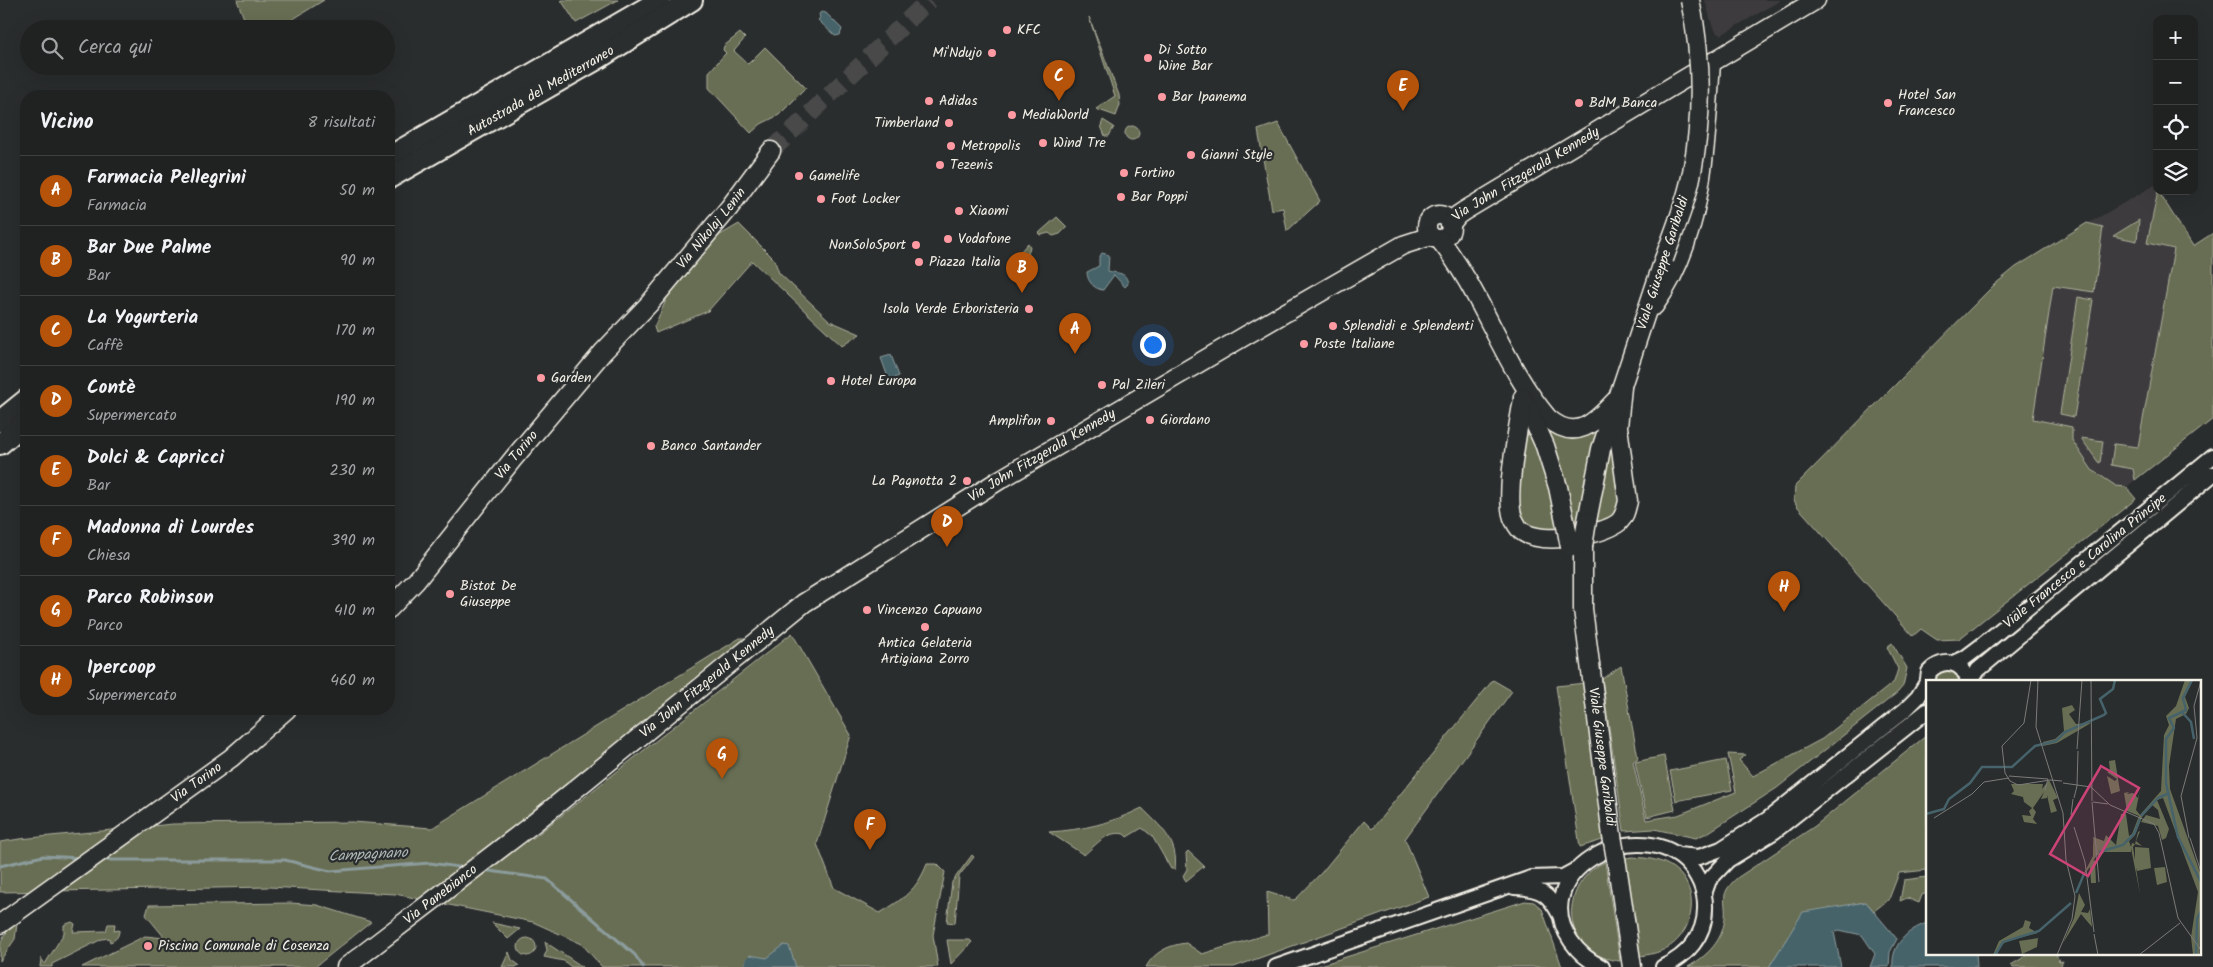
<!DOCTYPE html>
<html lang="it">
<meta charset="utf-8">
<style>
body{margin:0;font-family:Kalam,sans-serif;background:#282a2a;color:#f1f3f6}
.controls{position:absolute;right:15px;top:15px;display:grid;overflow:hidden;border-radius:10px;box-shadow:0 5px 20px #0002}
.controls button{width:45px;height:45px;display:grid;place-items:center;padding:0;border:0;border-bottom:1px solid #3d3f40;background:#202222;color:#f1f3f6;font:25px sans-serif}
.you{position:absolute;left:1152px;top:344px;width:18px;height:18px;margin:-12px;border:4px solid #fff;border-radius:50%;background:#1a73e8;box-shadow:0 0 0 8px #1a73e833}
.badge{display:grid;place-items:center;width:32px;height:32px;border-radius:50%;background:#b45309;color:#fff;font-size:16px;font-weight:700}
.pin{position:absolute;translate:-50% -41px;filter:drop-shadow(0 1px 2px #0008)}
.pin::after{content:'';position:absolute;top:26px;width:18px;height:15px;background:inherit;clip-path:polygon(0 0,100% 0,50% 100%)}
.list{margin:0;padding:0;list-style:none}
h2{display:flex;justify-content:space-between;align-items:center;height:65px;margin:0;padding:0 20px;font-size:21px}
h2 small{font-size:16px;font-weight:400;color:#a2a4a5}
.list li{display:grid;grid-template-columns:32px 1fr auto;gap:15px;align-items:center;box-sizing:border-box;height:70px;padding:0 20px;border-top:1px solid #3d3f40}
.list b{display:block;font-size:19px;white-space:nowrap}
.list p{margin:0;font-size:16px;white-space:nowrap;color:#a2a4a5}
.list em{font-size:16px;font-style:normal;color:#a2a4a5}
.icon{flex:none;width:28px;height:28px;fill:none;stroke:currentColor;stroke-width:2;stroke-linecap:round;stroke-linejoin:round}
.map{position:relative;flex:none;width:2213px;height:967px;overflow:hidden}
.search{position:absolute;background:#202222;box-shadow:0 5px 20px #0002;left:20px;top:20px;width:375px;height:55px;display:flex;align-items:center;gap:12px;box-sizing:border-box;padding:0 18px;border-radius:28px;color:#a2a4a5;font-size:19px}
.panel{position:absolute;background:#202222;box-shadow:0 5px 20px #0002;left:20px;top:90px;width:375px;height:625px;border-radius:20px}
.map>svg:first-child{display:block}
</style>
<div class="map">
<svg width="2213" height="967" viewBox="0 0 2213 967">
<rect width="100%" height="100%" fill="#2a2d2e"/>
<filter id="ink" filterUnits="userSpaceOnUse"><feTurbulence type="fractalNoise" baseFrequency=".02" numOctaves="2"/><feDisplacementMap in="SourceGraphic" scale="10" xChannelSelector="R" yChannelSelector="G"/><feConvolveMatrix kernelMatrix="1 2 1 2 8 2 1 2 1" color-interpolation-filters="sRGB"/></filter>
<g filter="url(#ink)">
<path fill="#3e3b3e" d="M1705,0H1781L1721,35L1717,33L1712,25Z
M2155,185L2157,191H2159L2213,280V419L2106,503L2001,391L2049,246Z"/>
<path fill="#686e53" stroke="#aeb09e" d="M237,0H324L277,29H248Z
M561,0H618L576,23Z
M1089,17L1119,95L1120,105L1116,116L1096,109L1115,96Z
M740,33L745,38L734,51L748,64L765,47L806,88L779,115L761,124L751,133L709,88V72L726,53L723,50L724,46Z
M1103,120L1114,127L1109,136H1105L1101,126Z
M1278,123L1320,201L1287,231L1283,208L1272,210L1258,130Z
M1125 133a7 7 0 1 1 14 0a7 7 0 1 1-14 0Z
M2158,191L2193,246L2213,233V419L2135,480L2133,469L2111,465L2114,444L2138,447L2174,249L2147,243Z
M1057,217L1067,227L1060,234L1053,236L1049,233L1041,235L1039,233Z
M2139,220L2137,241L2113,236Z
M2087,223L2103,227L2094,292L2053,286L2033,419L2072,427V440L2092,470L2116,486L2126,487L2136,499L1959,639L1937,640L1921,629L1913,636L1797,506L1794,500L1795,486L1994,285L2016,267Z
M739,224L774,259L779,273L830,321L860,334L842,346L752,261L708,311L656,333L654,327L667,298L710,241Z
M1028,243L1030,247L1028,253L1031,259L1029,264L1021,272L1012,261Z
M2078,297L2093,300L2074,417L2060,414Z
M1543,419L1601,425L1578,547Z
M1524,425H1532L1562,532L1530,531L1515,507Z
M1614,434L1620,515L1594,527L1601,485Z
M2081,438L2103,441L2100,463L2098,462Z
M792,633L851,735L817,844L834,888L880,913C903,899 917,890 927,864H937L945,872L933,935L938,967H602L582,944L533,922L395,894L269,887L0,892V842L20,839L173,824L353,822L432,828L740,638H745V641L503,835L533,838Z
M1892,643L1907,668L1903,686L1898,692L1777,788L1709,832L1696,838L1654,829L1624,831L1602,679L1621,666L1638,758L1633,762L1646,820L1678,815L1736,792L1728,754L1746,755L1739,760L1753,776L1822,739L1894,682L1898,669L1887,647Z
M1947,668L1954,670L1962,681H1932L1934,675Z
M1493,680L1512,691L1405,839L1429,897L1234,967H1146C1154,952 1169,945 1186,943L1202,954L1268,934L1267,892L1293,900L1296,899L1322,872L1364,821L1372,829Z
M1586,683L1609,838L1580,847L1556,686Z
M1927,735V870L1899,873L1889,899L1874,911L1866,902L1803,913L1769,967H1688C1705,957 1720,944 1724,924C1729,901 1716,897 1737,878L1815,826Z
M1664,756L1675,810L1647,817L1635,762Z
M1726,760L1732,790L1676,801L1670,771Z
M1142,808C1160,826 1179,841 1175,869H1171L1152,836L1142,828L1127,837L1124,834C1107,830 1096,845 1084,855L1049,832C1083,830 1112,823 1142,808Z
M1188,851L1204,866L1186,881L1183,876L1187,869L1186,853Z
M972,855L974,857L959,876L955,923L947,922L952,882Z
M1632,857C1650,858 1666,860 1679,873C1701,895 1692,936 1665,949C1656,954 1645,955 1635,957L1620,859Z
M1605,862L1620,961C1611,960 1602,958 1594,953C1558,930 1568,878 1605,862Z
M1927,877V893L1922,895L1919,903L1907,898L1900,901L1904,880Z
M1525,901L1534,902L1542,909L1562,967H1314Z
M291,903L317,905L371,922L315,967H82L145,936L165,938L146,915L149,905Z
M72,922L75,924L73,932L106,931L108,924H115L114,931L119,930C119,936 116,940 110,942L109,938L102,939L52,964V967H40L41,958L45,964L64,933V925Z
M492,923L520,929L508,939Z
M17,924L15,939L0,961C0,941 0,935 17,924Z
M518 947a9 9 0 1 1 18 0a9 9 0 1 1-18 0Z
M947,940H970L972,942L951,964Z
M545,942L580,965L582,967H571L564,961L544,957L547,950Z
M509,952L512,960L519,965L516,967H502Z
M2025,953H2056L2059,962L2063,961L2060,967H2013L2011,965L2026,956Z"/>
<path fill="#46636b" stroke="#8c9c9d" d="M821,12L826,13L842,29L840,35L835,36L818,20L820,18L819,14Z
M1102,253L1109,255L1108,271C1118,274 1126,271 1128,284L1125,287L1114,275L1103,290C1094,289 1087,281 1087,272L1099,266V258Z
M891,355L899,376L889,380L881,358Z
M1866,902L1897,939L1890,952L1889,967H1870L1875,954L1862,935L1839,930L1834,932L1841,967H1769L1803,912Z
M1927,923V953H1976L1977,967H1893C1891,945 1907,930 1927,923Z
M784,945L789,946L796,967H744L746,959L750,955L767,958Z"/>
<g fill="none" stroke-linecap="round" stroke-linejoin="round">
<path stroke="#8c9c9d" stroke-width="3" d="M102,860H285L330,871L430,863L466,868
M0,866L43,856L81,858
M482,870L547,879L635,955L643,967"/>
<path stroke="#484a4a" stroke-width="18" stroke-dasharray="18 9" stroke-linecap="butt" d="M771,151L929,0"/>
<g stroke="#f4f1e8" stroke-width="18">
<path id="minor" d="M1954,663L1965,658L1981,646L2213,456
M1971,681L1978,670L2213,474
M1927,686L1929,672C1943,657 1963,661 1968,681
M1678,855L1699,857L1721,849L1768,819L1906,709L1918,697L1926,684
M1514,887C1539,888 1548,892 1560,915
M1704,894L1709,880L1728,860L1775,831L1927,711
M1276,967L1531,878L1563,877L1576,870
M1602,967C1589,961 1579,953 1571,941C1526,875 1632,813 1685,861C1698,873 1706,892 1705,909C1705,936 1687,956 1663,967"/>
</g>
<g stroke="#f4f1e8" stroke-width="21">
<g id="major">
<circle cx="1439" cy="227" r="12"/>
<path id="s1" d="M1450,225L1458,215L1464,211L1816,0"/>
<path d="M1439,239C1483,293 1502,364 1548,418C1577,444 1597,420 1617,399"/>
<path d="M1654,306C1704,237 1705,145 1711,63"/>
<path d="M1523,397L1545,446L1558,487L1566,526"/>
<path d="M1523,399C1519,424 1503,500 1514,520C1516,524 1519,530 1523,532C1542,545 1602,536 1619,522C1625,516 1626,509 1628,501L1618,427L1622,387"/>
<path d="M1587,521L1601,449L1664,259"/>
<path id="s2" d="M1583,546V609L1612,836"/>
<path id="s3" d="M389,609L416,581L513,459L603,352L649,304L729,208L771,151"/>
<path d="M1617,865L1632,967"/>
<path id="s4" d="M0,924L231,758L287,709"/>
<path id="s5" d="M346,967L534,823L804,603L1001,479L1250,333L1403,245L1431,236"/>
</g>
</g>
<g stroke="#f4f1e8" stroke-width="24">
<g id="highway">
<path d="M389,157L660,0"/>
<path id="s6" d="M389,178L599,58L692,0"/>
<path d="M0,421L26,400"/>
<path d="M0,444L26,422"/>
</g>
</g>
<use href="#minor" stroke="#2a2d2e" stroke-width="14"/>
<use href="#major" stroke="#2a2d2e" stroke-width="18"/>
<use href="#highway" stroke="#2a2d2e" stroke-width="20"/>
<g stroke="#f4f1e8" stroke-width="21" stroke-linecap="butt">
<path id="major-bridge" d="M1664,259C1674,231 1687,201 1692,172C1703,115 1702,56 1690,0
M1566,526L1570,547
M1583,546L1587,521
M1612,836L1617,865"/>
</g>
<use href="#major-bridge" stroke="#2a2d2e" stroke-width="18"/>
</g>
</g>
<g fill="#ff9aa2" stroke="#2a2d2e" stroke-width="2">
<circle cx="1007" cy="30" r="5"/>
<circle cx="992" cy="53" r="5"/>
<circle cx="1148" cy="58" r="5"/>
<circle cx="1162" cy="97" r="5"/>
<circle cx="929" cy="101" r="5"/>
<circle cx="1579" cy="103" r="5"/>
<circle cx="1888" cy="103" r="5"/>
<circle cx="1012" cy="115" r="5"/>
<circle cx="949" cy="123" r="5"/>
<circle cx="1043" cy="143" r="5"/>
<circle cx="951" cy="146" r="5"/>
<circle cx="1191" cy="155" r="5"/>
<circle cx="940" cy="165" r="5"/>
<circle cx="1124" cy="173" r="5"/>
<circle cx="799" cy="176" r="5"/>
<circle cx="1121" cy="197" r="5"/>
<circle cx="821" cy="199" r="5"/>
<circle cx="959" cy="211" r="5"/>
<circle cx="948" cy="239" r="5"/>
<circle cx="916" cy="245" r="5"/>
<circle cx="919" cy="262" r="5"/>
<circle cx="1029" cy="309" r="5"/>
<circle cx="1333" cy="326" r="5"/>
<circle cx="1304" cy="344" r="5"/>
<circle cx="541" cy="378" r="5"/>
<circle cx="831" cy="381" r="5"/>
<circle cx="1102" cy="385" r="5"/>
<circle cx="1150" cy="420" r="5"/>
<circle cx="1051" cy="421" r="5"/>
<circle cx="651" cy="446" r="5"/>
<circle cx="967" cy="481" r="5"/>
<circle cx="450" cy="594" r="5"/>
<circle cx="867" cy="610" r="5"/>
<circle cx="925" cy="627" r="5"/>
<circle cx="148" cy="946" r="5"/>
</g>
<g text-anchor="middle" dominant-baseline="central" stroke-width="4.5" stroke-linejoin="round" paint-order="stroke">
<g font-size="14" fill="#f4f1e8" stroke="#2a2d2e" text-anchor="start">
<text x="1017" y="30">KFC</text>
<text x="1158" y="50">Di Sotto<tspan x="1158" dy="16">Wine Bar</tspan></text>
<text x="982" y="53" text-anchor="end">Mi'Ndujo</text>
<text x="1898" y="95">Hotel San<tspan x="1898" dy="16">Francesco</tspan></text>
<text x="1172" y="97">Bar Ipanema</text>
<text x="939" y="101">Adidas</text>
<text x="1589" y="103">BdM Banca</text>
<text x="1022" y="115">MediaWorld</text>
<text x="939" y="123" text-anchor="end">Timberland</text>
<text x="1053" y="143">Wind Tre</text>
<text x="961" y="146">Metropolis</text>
<text x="1201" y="155">Gianni Style</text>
<text x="950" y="165">Tezenis</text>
<text x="1134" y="173">Fortino</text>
<text x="809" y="176">Gamelife</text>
<text x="1131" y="197">Bar Poppi</text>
<text x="831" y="199">Foot Locker</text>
<text x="969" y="211">Xiaomi</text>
<text x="958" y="239">Vodafone</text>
<text x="906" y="245" text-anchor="end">NonSoloSport</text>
<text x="929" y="262">Piazza Italia</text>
<text x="1019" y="309" text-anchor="end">Isola Verde Erboristeria</text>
<text x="1343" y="326">Splendidi e Splendenti</text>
<text x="1314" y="344">Poste Italiane</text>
<text x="551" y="378">Garden</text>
<text x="841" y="381">Hotel Europa</text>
<text x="1112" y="385">Pal Zileri</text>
<text x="1160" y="420">Giordano</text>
<text x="1041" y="421" text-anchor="end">Amplifon</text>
<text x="661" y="446">Banco Santander</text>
<text x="957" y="481" text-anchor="end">La Pagnotta 2</text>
<text x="460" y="586">Bistot De<tspan x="460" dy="16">Giuseppe</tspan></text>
<text x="877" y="610">Vincenzo Capuano</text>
<text x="925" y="643" text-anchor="middle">Antica Gelateria<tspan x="925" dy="16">Artigiana Zorro</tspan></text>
<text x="158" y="946">Piscina Comunale di Cosenza</text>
</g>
<g font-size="14" fill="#f4f1e8" stroke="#2a2d2e">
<text stroke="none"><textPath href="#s6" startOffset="175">Autostrada del Mediterraneo</textPath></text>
<text stroke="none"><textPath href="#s1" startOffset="92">Via John Fitzgerald Kennedy</textPath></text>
<text stroke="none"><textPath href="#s3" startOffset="499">Via Nikolaj Lenin</textPath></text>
<text transform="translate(1663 263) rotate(-72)">Viale Giuseppe Garibaldi</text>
<text stroke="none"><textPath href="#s3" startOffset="200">Via Torino</textPath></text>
<text stroke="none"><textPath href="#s5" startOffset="865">Via John Fitzgerald Kennedy</textPath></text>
<text transform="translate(2085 561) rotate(-39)">Viale Francesco e Carolina Principe</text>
<text stroke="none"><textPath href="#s5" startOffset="460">Via John Fitzgerald Kennedy</textPath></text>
<text stroke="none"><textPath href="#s2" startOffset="212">Viale Giuseppe Garibaldi</textPath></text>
<text stroke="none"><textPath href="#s4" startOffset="242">Via Torino</textPath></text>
<text stroke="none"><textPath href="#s5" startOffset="119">Via Panebianco</textPath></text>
</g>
<g font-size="15" font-style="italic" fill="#aeb8b6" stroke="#2a2d2e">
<text transform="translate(368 855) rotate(-3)">Campagnano</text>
</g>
</g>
<g transform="translate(1926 680)">
<rect width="275" height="275" fill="#2a2d2e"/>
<path d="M259,0H267L259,17L263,28L260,34L250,39L243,86L244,109L275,195L273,275H267L265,257L272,212L237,118L231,120L243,149L240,158L236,160L232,146L215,142L220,135L234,139L232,130L226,125L216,137L209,155L203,161L205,167L206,163L209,164L212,152L214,151L210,161L216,166L209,164L207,167L209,180V167L223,168L225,188L211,191L210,188L214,214L205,168V172H178L174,177L171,175L167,181L169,180L170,203H165L164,187L156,197L167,176V159L169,172L167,157L178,161L180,155L190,165L195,134H200L203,156L206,154L213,136L201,131L198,113L203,112L201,114L207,113L212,118L214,110L210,130L214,135L235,111L238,55L243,45L240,36L250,26ZM146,25L149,30L143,34L150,44L165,43L131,63L117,66V62L129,59L138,51L136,28ZM189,80L194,111L185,114L181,96L189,101L191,99L181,92H184L183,81ZM123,100L132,118L127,120L131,131L125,133L121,115V118L115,119L118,112L107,128L110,132L107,139L111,144L98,142L96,135L105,136L103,131L106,128L98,122L97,117L85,114L88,111L85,104H117L116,109ZM239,187L241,202L231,205L228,188ZM153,213L159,225L155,232L162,233L164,229L166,247L155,234L137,263L148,238ZM99,240L105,242L103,248L112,253L81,261L74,266L71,275H67L73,261L97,247ZM112,258L111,267L96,274L93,261Z" fill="#686e53"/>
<path fill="none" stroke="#46636b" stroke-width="2.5" d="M266,0L257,18L260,30L243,38L248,48L240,59V103L252,157L275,202M256,32L265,42L268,59M0,134L18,129L23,119L44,103L56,87H86L109,66L130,61L139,52L178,35L180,33L174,19L187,9L189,0M215,136L232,118L241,114M173,172L197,165L208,154L214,139M150,213L158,194M69,275L77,262L113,251L145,223M270,275L271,239L275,231"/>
<path fill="none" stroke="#7b7b78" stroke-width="1" d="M105,0L98,43L76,66L79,93L84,101L92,105L124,100L136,101M112,0L110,47L137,133L140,180L149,216L146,239L131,275M165,0L166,121M151,69L156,0M83,96L122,99L119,110M137,103L165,107L184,125L228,144L233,153L252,238L275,270M148,118L151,106L152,71M166,122L173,202M167,122L182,124M145,135L147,119M8,138L46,114L58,102L83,98M148,147L159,182L168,252M263,158L255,116L271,58L268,26L275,1M264,158L275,192M168,254L172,275M213,275L254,243"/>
<path fill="#cc4377" fill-opacity="0.15" stroke="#cc4377" stroke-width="2.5" d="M175,86L213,108L162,196L124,174Z"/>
<rect width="275" height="275" fill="none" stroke="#f4f1e8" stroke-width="2.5"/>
</g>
</svg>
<div class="controls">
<button>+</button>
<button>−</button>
<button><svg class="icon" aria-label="locate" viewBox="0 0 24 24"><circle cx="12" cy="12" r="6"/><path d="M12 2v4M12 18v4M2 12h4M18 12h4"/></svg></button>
<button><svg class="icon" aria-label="layers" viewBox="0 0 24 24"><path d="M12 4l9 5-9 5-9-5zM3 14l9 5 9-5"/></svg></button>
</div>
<div class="you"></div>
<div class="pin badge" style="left:1075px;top:354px">A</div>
<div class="pin badge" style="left:1022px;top:293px">B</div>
<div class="pin badge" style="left:1059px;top:101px">C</div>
<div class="pin badge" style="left:947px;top:547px">D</div>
<div class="pin badge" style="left:1403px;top:111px">E</div>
<div class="pin badge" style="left:870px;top:850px">F</div>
<div class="pin badge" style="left:722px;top:779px">G</div>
<div class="pin badge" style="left:1784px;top:612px">H</div>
<div class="search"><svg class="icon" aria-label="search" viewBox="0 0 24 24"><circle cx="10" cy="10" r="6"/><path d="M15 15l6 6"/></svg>Cerca qui</div>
<section class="panel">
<h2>Vicino<small>8 risultati</small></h2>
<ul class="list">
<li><span class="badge">A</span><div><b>Farmacia Pellegrini</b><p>Farmacia</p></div><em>50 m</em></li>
<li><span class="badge">B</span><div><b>Bar Due Palme</b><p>Bar</p></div><em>90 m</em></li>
<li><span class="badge">C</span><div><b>La Yogurteria</b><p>Caffè</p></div><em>170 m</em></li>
<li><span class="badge">D</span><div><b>Contè</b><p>Supermercato</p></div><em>190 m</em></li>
<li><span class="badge">E</span><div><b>Dolci &amp; Capricci</b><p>Bar</p></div><em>230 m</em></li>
<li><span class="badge">F</span><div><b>Madonna di Lourdes</b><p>Chiesa</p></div><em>390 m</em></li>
<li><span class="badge">G</span><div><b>Parco Robinson</b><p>Parco</p></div><em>410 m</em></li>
<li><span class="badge">H</span><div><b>Ipercoop</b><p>Supermercato</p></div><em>460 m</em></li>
</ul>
</section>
</div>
